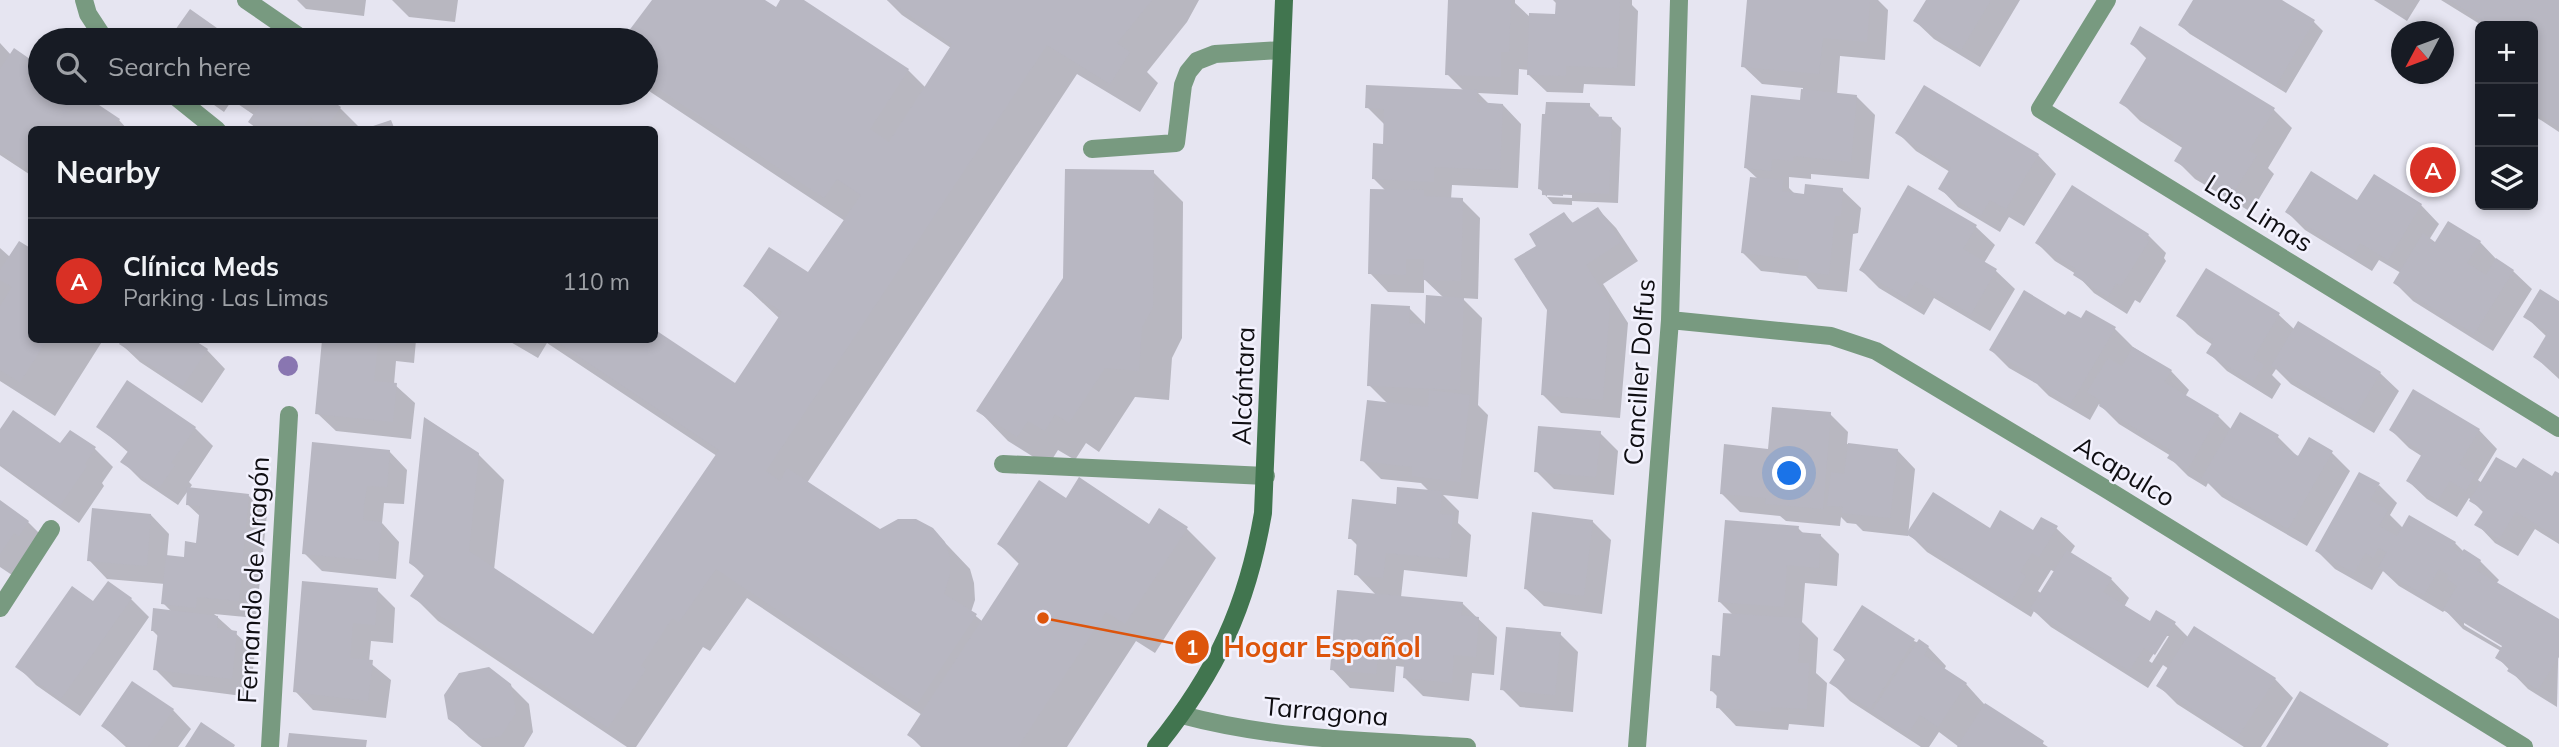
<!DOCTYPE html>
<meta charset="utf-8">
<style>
body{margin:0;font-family:Mulish,sans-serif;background:#20242c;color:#f1f3f6}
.controls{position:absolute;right:21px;top:21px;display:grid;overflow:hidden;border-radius:10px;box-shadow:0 4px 10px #0003}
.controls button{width:63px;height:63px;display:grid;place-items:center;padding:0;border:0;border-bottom:2px solid #363941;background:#171b24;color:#f1f3f6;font:35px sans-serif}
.compass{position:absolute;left:2391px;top:21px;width:63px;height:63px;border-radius:50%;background:#171b24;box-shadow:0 4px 10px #0003;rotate:229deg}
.you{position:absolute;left:1790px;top:474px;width:24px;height:24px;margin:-18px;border:5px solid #fff;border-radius:50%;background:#1a73e8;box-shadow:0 0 0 10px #1a73e833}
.badge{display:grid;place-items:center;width:46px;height:46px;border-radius:50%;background:#d93025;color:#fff;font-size:23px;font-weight:700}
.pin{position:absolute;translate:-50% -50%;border:4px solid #fff;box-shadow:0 2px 7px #0006}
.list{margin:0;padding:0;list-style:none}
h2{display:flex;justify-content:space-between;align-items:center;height:91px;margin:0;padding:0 28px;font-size:30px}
h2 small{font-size:23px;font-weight:400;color:#9ea1a6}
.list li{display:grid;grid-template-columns:46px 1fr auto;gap:21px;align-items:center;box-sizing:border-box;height:126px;padding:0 28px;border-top:2px solid #363941}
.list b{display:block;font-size:26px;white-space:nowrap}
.list p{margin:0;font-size:23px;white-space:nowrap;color:#9ea1a6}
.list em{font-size:23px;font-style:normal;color:#9ea1a6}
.icon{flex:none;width:38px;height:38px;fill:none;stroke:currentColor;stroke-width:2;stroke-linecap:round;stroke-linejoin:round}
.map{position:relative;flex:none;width:2559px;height:747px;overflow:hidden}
.search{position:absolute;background:#171b24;box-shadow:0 4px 10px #0003;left:28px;top:28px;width:630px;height:77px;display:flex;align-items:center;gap:18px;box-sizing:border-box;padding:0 24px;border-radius:38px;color:#9ea1a6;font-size:26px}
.panel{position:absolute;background:#171b24;box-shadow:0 4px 10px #0003;left:28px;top:126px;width:630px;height:217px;border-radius:10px}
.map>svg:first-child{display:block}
</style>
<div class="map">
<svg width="2559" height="747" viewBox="0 0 2559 747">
<rect width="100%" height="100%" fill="#e6e5f1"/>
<path fill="#0003" fill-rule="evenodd" d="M297,0H366L364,16L306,9Z
M392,0H458L455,22L409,17Z
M653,0H761L776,10L782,0H801L908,70L926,88L951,48L902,15L887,0H1199L1187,22L1147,72L1158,83L1140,112L1077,74L807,483L879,532L932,529L970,569L974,583L975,600L971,612L983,622L1020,565L999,544L1066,500L1149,526L1187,529L1216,558L1155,653L1136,641L1067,747H921L909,735L922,715L747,598L710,651L703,647L636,747H627L438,621L413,596L425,577L411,563L478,454L504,480L494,570L601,641L717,456L547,343L538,358L507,340H654L736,386L780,319L745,286L808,274L845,221L646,89V40H625Z
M1450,0H1515V3L1531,18L1557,16V4L1553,0H1632V5L1638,11L1635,86L1584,84L1583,93L1547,92L1528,74L1529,70L1519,69L1518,95L1478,93L1490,105H1503L1521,124L1518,188L1452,185L1451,199L1462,200L1480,218L1478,299L1462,298L1482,318L1478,405L1488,415L1478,499L1443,495L1459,511L1458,523L1471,535L1467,577L1404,570L1401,597L1462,603L1497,637L1494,675L1472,673L1469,701L1423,696L1405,678L1406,667L1396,666L1394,692L1350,688L1332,669L1376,595L1356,574L1358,546L1350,538L1397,506L1430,492L1421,483L1381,479L1362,460L1389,405L1369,385L1409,308L1426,325L1444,298L1424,279V293L1388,292L1370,273L1386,191L1374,179L1384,146L1385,125L1367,107L1464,91L1447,74Z
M1749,0H1878L1888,10L1885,60L1840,56L1837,95L1857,97L1875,115L1869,179L1811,174V179L1789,177V188L1795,194L1806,196L1842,190L1861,208L1858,233L1853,234L1847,292L1818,289L1806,276L1761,271L1743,253L1758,179L1746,168L1802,102L1803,88L1762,84L1743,66Z
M1928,0H2020L1980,67L1934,39L1915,21Z
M2196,0H2278L2314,22L2323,31L2286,93L2190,34L2180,25Z
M2374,0H2420L2407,21Z
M2441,0H2559V132L2533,115V26H2483Z
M2141,29L2274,110L2292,128L2268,168L2274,174L2251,212L2195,179L2177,161L2184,149L2140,121L2121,102L2147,59L2132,44Z
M0,43L11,55L14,50L40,68V93H78L119,120L128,130H32V176L0,155Z
M197,93H265L268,95L270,93H317L340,108L358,126L356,130H257L250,122L254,115L232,100L224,112Z
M1589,105L1599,115L1598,118L1612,119L1621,128L1618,203L1572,201V205L1553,204L1540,189ZM1547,194L1572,195V198L1547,197Z
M1898,133L2038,155L2056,174L2024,226L2009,217L2000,232L1958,207L1940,188L1950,172L1916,151Z
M1153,172L1183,202L1182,338L1172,358L1169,400L1135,397L1099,452L1086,443L1075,460L1058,450L1048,466L1008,441L979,411Z
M1909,188L1976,227L1995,245L1984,263L1996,271L2015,289L1990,331L1934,298L1924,315L1879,288L1861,270Z
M2358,203L2421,205L2439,224L2429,240L2435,244L2480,242L2498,261L2513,271L2532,289L2493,351L2413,301L2395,283L2401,273L2379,260L2372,271L2305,230L2287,212Z
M1598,209L1616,228L1638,261L1603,284L1628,323L1620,418L1561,413L1543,395L1549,310L1539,246L1564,214L1574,224Z
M2148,235L2166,253L2164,258L2166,261L2140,303L2135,300L2127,314L2094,293L2076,274L2055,261L2037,243Z
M0,248L10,257L32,340H103L55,416L0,381Z
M2207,270L2279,315L2295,330L2299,323L2380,373L2399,391L2374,433L2291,384L2276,369L2272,375L2281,384L2272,399L2227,371L2209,353L2213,345L2197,334L2179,316Z
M2559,302V379L2535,357L2547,337L2526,317Z
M2066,317L2115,329L2133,347L2171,371L2189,390L2185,397L2218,416L2232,430L2277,436L2296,455L2295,456L2332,453L2350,471L2307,546L2222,497L2208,483L2206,487L2188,476L2170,458L2171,456L2119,424L2099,404L2090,420L2049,396L2037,384L2009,368L1991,350Z
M124,340H190L207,350L225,369L202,403L140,362L121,344Z
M324,340H416L414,363L396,361L394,384L415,403L411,439L336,431L317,413Z
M1830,414L1848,432L1847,444L1897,450L1915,469L1908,536L1863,531L1856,524L1847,523L1841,517L1840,526L1786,521L1780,516L1740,512L1722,494L1770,450Z
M98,426L195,428L213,446L189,482L192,485L178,505L141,480L123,462L129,453Z
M2391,430H2479L2497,449L2478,480L2482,483L2517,471L2552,478L2559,475V544L2535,529L2518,556L2495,543L2477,524L2484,513L2469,498L2457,517L2427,499L2408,481L2423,457L2409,448Z
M0,432L61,445L95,449L113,467L102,483L104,486L79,523L0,466Z
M1600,433L1618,451L1614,495L1554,489L1536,471Z
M389,451L407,470L404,504L384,503L382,523L399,542L396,579L322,571L304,553Z
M2379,485L2397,503L2390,515L2403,528L2455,543L2464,552L2480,561L2499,580L2496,584L2559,621L2557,707L2528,689L2498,658L2501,651L2463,629L2445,610L2443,612L2399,586L2383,571L2372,590L2335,569L2317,551ZM2464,621L2511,649L2509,652L2464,625Z
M249,496L267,514L256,618L214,614L255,651L250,697L173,687L155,669L159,637L152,630L172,612L163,603L165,584L107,579L89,560L151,515L169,534L167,557L185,558L198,545L201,517L187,504Z
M0,502L28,522L46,540L15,577L0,567Z
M1592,521L1611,540L1602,614L1544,606L1525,588Z
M1798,528L1804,534L1821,536L1839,554L1837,586L1805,583L1802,622L1818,638L1816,673L1827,683L1824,727L1789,724L1788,730L1736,726L1718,707V697L1712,691L1734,616L1719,601Z
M2056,528L2075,546L2070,554L2111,579L2129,598L2124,607L2151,623H2174L2189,638L2275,679L2293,698L2261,747H2244L2177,704L2158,685L2169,669L2163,665L2148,688L2051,627L2034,611L2031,617L1927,552L1909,534L1991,530L2034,533ZM2051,570L2055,572L2042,594L2038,591ZM2165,636H2169L2152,663L2149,661Z
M377,590L395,608L393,643L371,641L369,662L391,680L386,718L313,710L295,691Z
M131,599L149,617L80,716L36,685L18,667L94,604Z
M1560,634L1578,652L1573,712L1520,707L1502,689Z
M1914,641L1928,647L1946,666L1944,670L1966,684L1984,704L2048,747H1959L1939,732L1929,747H1921L1850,701L1832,683L1846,661L1836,650Z
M510,685L529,704L533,732L524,747H482L469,737L450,719Z
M173,710L191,729L178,747H126L103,726Z"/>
<path fill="#b8b7c2" d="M652,0H765L776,7L780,0H804L909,69L870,129L889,142L952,44L887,0H1152L1117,43L1130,52L1110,84L1047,45L766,471L780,481L787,468L880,529L898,519H916L933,528L945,542L950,557V574L944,594L977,614L917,704L716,569L679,622L672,618L641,666L646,669L608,728L410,596L425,574L409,563L424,417L479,453L469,551L593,634L719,450L554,340H654V329L735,383L782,312L743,286L769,247L808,272L861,195L837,179L824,198L646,81V40H622Z
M1448,0H1511L1509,52H1501V77L1445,75Z
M1556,0H1620L1617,68L1566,66V76L1527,75L1529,13L1555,14Z
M1747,0H1870L1867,42L1823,38L1819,74L1741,67Z
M1926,0H1991L1961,50L1913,21Z
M2193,0H2282L2315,20L2276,85L2178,25Z
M2449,0H2559V127L2533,110V26H2491Z
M190,9L234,40H168Z
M2140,26L2275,108L2249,151L2257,155L2232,195L2174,161L2183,146L2172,140L2174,136L2119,103L2148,55L2130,44Z
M14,48L40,66V93H81L120,119L113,130H32V171L0,150V69Z
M1366,85L1477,90V102L1503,104L1500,170L1434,167V182L1372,179L1373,143L1383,144L1384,109L1365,108Z
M1924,85L2039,154L2006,209L1990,200L1981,215L1938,189L1951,167L1895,133Z
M1801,89L1857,95L1851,162L1794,156L1793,161L1772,159L1771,171L1744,168L1751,95L1800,100Z
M268,93H320L341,107L326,128L310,117L302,130H259L248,122Z
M1546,102L1590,103V116L1612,117L1609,194L1563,192V196L1542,195V190L1538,189L1542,114H1545Z
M391,120L395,130H364V129Z
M1065,169L1154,170L1153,307L1142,327L1139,371L1105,368L1069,423L1055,414L1045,431L1028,421L1017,437L976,411L1063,278Z
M2311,171L2357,200L2374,174L2422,204L2388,260L2360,243L2353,255L2285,212Z
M1750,177L1783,180L1782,191L1804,194L1805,184L1843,188L1841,216H1835L1829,275L1798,271L1799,260L1741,253Z
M1908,185L1977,225L1963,249L1997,269L1971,314L1916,281L1906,298L1859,270Z
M2072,185L2149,234L2146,239L2149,241L2121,286L2116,283L2108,297L2073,275L2076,269L2035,243Z
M1370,189L1424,190V196L1463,198L1461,281L1423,280L1424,259H1406V275L1368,274Z
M1598,207L1621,242L1586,265L1610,303L1603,400L1541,395L1547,310L1514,259L1536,246L1529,234L1564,212L1572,223Z
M2448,221L2481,241L2467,263L2486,275L2496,258L2514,270L2474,334L2393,283L2423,233L2435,242Z
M19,241L32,249V340H47L20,382L0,370V306L12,287L0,280V270Z
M2206,268L2280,313L2253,358L2264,365L2253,382L2206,353L2214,340L2176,316Z
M2540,289L2559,301V374L2533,357L2548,332L2523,317Z
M2024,290L2065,315L2068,311L2081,318L2086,310L2116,327L2071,403L2028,378L2031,374L1989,350Z
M1426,295L1464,298L1460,390L1367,386L1371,304L1410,306L1409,323L1425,324Z
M2298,321L2381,372L2355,416L2271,366Z
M122,340H194L208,349L183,386L119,344Z
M322,340H397L396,346L378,344L374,381L397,383L393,422L315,414Z
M2133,347L2172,370L2164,382L2219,415L2187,470L2167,458L2172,451L2099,406L2101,401L2087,392L2108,358L2122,366Z
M127,380L196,427L171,463L175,465L159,488L120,462L129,450L96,427Z
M2413,389L2480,429L2459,464L2475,474L2466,491L2450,481L2438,500L2406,481L2423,452L2389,430Z
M1429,390L1470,395L1460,482L1412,476V467L1360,461L1367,400L1428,407Z
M1772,407L1831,412L1823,509L1765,504L1766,498L1720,494L1724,444L1768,449Z
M13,410L60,443L70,430L96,447L85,464L87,466L60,506L0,464V429Z
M2240,412L2279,435L2275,442L2298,456L2309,437L2333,451L2288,529L2201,479Z
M1538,426L1601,431L1596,477L1534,472Z
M312,442L390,450L387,487L367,486L364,504L363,520L382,522L378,561L302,554Z
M1848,443L1898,449L1890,518L1842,513L1843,507L1827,506L1831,472L1844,474Z
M2496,457L2516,468L2523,458L2552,476L2555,471L2559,473V539L2516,512L2499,539L2474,525L2484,510L2469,501Z
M2359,472L2380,483L2370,500L2388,510L2379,526L2397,536L2409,515L2456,542L2452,548L2461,553L2464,549L2481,560L2476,570L2559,619V657L2538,690L2507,671L2510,667L2495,658L2502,646L2443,610L2457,586L2447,579L2449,575L2439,569L2424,595L2378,568L2387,552L2378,548L2373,558L2365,553L2354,573L2315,551Z
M1079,477L1149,524L1159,508L1188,527L1125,624L1106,612L1018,747H925L907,735L1021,560L997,544L1039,480L1066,498Z
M187,487L249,494L239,601L197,597L196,608L161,604L166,555L184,557L185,541L196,543L200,506L186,505Z
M1397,487L1442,491L1440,514L1453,515L1449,559L1386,553L1383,578L1354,575L1357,539H1348L1352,499L1396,504Z
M1933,492L1990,528L2000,510L2033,530L2041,517L2058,526L2039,557L2032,553L2020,572L2026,576L2012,600L1906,534Z
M0,500L29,521L19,536L14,533L0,554Z
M92,508L151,514L147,566L87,561Z
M1532,512L1593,520L1584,596L1524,589Z
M1725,520L1799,526L1798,532L1821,534L1819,568L1787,565L1784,607L1718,602Z
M2067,550L2112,578L2103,592L2150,621L2156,610L2176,622L2155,655L2144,648L2129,671L2030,609Z
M108,581L132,598L61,699L15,667L72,586L93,601Z
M302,581L378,588L375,625L353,623L350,658L373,660L368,701L293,692Z
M1337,590L1463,602L1461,615L1479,617L1476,657L1454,655L1452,683L1403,678L1405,651L1379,648L1376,674L1330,670Z
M1862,605L1915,639L1870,709L1829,683L1846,658L1833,650Z
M153,608L218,616L217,628L237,631L232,679L153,670L158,631H151Z
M1723,613L1801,618L1798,663H1809L1807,709L1771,707V712L1716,708L1717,692L1710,691L1712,655L1720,656Z
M2194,626L2276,678L2237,738L2156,686Z
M1506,627L1561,632L1555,695L1500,690Z
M1919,639L1929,646L1924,655L1967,683L1938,727L1920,715L1908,734L1872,711Z
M489,667L511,684L516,713L501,736L477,740L448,719L444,695L459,673Z
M132,681L174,709L148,747H131L101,726Z
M2300,691L2389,744L2387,747H2266Z
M1985,703L2044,741L2041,747H1957Z
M201,722L235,745L234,747H185Z
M289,733L367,740L366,747H287Z"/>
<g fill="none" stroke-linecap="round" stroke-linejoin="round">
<path stroke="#789a80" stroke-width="18" d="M246,0L304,40
M1092,149L1176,143L1183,85L1188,72L1197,61L1215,54L1282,50
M1003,464L1266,476"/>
<path stroke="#789a80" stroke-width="18" d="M84,0L88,14L105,40
M2107,0L2040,109L2559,428
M171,93L217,130
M1670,320L1831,336L1876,351L2106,489L2524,747
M0,608L51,529
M1182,715C1275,740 1371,741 1467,747
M270,747L289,415
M1637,747L1670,320L1679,0"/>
<path stroke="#41754f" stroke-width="18" d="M1156,747C1216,673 1247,607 1263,513L1284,0"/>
</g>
<circle fill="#8976b1" cx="288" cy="366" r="10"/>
<g text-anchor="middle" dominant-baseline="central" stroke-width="5" stroke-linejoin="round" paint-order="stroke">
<g font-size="26" fill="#0f0e12" stroke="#f3f2fe">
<text transform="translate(2259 213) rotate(32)">Las Limas</text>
<text transform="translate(1639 372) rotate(-86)">Canciller Dolfus</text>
<text transform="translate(1243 386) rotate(-88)">Alcántara</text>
<text transform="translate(2125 471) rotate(31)">Acapulco</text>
<text transform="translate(253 580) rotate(-87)">Fernando de Aragón</text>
<text transform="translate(1326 711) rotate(5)">Tarragona</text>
</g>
</g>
<path fill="none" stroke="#dd550c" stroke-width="2.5" d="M1043 618L1192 647"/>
<g fill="#dd550c" stroke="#f3f2fe" stroke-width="2.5">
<circle cx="1043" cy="618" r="7"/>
<circle cx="1192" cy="647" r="18"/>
</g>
<g font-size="21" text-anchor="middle" font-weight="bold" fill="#fff">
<text x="1192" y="655">1</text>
</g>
<g font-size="28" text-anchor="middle" font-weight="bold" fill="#dd550c" stroke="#f3f2fe" stroke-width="5" stroke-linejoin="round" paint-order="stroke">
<text x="1322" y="657">Hogar Español</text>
</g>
</svg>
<div class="controls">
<button>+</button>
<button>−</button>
<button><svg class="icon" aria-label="layers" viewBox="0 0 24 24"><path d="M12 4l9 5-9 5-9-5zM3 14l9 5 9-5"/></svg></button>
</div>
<svg class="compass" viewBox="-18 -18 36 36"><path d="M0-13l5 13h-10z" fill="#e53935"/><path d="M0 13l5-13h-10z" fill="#9ea1a6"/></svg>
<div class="you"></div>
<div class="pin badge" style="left:2433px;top:170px">A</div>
<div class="search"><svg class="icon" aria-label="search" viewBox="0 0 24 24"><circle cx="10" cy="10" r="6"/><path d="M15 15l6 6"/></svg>Search here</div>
<section class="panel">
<h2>Nearby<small></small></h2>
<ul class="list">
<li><span class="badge">A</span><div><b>Clínica Meds</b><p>Parking · Las Limas</p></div><em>110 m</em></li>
</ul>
</section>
</div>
